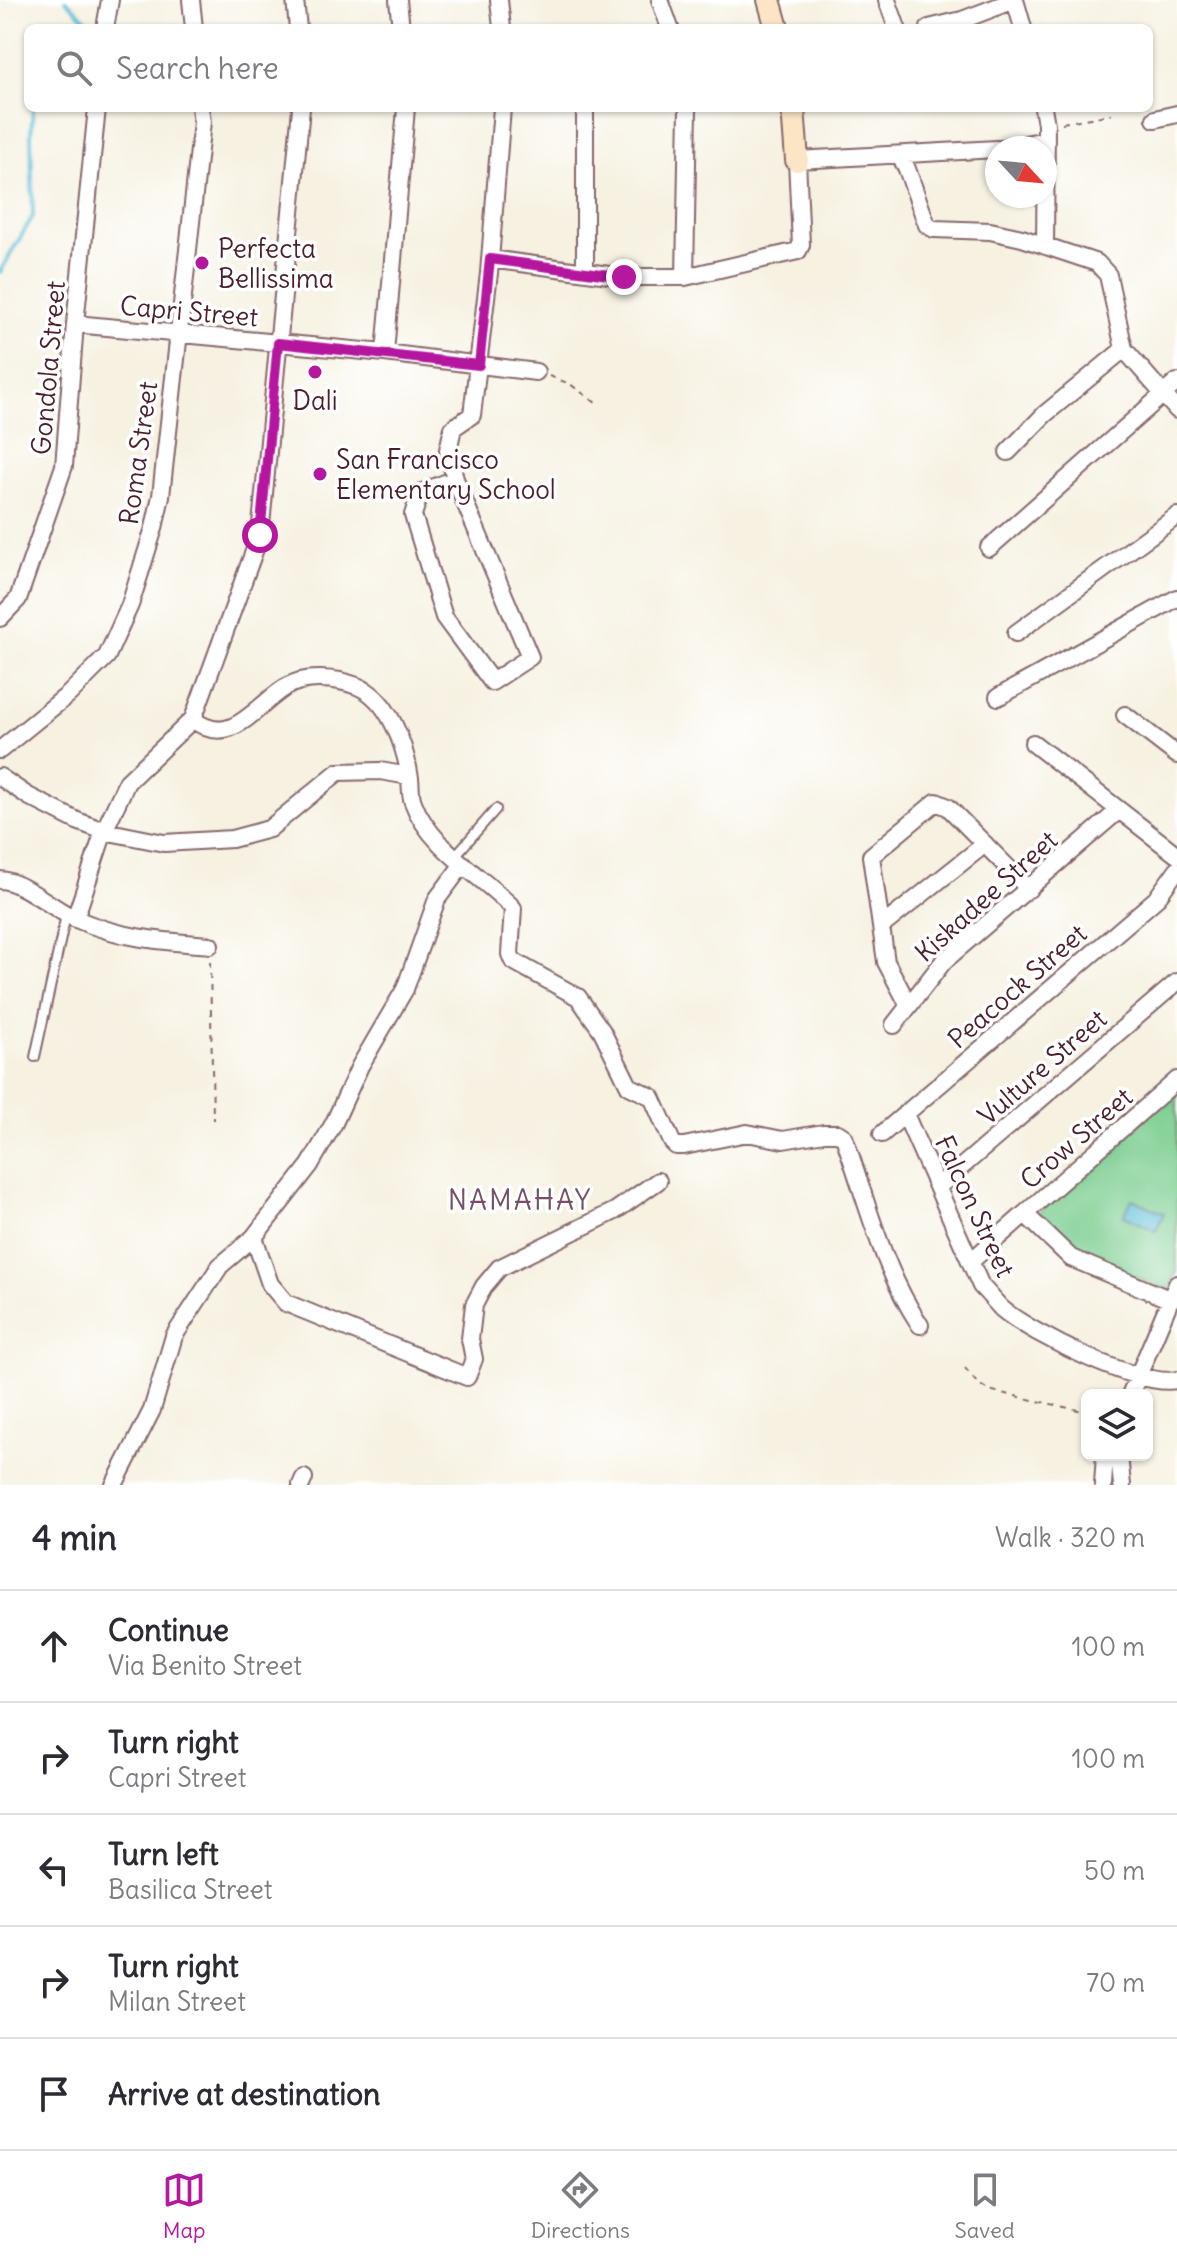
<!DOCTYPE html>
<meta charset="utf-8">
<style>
body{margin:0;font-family:Delius,sans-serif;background:#f2f2f3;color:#2b2b33}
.controls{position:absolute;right:24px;bottom:24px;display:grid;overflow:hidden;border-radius:12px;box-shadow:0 2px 6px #0004}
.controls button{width:72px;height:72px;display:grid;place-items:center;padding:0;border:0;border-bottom:2px solid #e1e1e2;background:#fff;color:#2b2b33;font:40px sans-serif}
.compass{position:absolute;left:985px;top:136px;width:72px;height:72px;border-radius:50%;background:#fff;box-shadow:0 2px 6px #0004;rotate:116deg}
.stop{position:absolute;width:24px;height:24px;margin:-18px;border:6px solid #b5179e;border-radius:50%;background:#fff}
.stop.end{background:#b5179e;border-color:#fff;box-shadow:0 2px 8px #0008}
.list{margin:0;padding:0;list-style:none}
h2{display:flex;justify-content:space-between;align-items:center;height:104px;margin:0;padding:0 32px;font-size:34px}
h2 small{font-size:26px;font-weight:400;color:#7c7c81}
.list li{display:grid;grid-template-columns:52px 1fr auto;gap:24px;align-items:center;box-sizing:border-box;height:112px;padding:0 32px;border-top:2px solid #e1e1e2}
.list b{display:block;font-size:30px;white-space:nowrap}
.list p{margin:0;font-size:26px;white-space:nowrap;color:#7c7c81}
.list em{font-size:26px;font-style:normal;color:#7c7c81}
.icon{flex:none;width:44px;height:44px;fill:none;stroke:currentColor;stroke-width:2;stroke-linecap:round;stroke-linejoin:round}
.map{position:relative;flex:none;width:1177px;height:1485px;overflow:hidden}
.search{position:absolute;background:#fff;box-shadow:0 2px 6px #0004;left:24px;right:24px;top:24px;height:88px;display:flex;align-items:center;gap:20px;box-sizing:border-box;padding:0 28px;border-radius:12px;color:#7c7c81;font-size:30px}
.sheet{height:664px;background:#fff}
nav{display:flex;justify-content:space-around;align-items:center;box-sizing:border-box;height:112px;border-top:2px solid #e1e1e2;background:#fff;font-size:22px;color:#7c7c81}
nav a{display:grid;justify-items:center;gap:4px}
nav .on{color:#b5179e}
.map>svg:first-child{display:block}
</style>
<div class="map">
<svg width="1177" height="1485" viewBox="0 0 1177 1485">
<rect width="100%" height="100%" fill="#fff"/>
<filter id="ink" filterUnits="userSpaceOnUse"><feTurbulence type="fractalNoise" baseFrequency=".0125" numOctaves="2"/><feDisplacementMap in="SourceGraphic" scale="16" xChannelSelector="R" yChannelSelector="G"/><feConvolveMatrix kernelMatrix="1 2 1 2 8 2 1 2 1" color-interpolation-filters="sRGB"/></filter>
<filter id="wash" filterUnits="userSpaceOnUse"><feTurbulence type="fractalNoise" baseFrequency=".006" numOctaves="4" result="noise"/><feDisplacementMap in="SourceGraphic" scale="32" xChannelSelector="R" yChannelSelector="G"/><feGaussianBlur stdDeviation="1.8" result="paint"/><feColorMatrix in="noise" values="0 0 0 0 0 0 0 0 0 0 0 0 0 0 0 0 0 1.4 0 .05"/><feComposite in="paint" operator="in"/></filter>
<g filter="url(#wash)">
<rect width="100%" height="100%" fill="#f6f1e1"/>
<path fill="#7acd8f" stroke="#62765d" stroke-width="2" d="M1177,1090V1272L1169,1291L1074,1252L1036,1215Z"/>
<path fill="#59bdd7" stroke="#526e81" stroke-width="2" d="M1132,1199L1164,1213L1156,1231L1124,1216Z"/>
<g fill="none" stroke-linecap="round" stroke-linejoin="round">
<path stroke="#59bdd7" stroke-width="4" d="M66,0L86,20L87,25L84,28
M0,272L33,216L31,135L33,108"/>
</g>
</g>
<g filter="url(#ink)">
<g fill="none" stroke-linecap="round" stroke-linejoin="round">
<g stroke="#86686b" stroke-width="12">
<path id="lane" d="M455,856L496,809
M35,1057L66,915"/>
</g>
<g stroke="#86686b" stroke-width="20">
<path id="street" d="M191,0L194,28
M295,0L298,28
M398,0L401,28
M499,0L502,28
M660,0L670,28
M887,0L897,28
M1015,0L1023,28
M105,28L110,0
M929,28L962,20L1015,0
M585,108V272
M1043,108L1046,124L1045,246
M1155,119L1177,114
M1004,148L1046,140
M900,156L907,169L927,225L934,229L990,231L1022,238L1097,263L1108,275L1124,349L1177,410
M490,259L624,277H685L798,251L801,245L797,160L997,149
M685,277L688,108
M75,324L385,353L536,372
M385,353L406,108
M1008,452L1045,414L1124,349
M455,479L420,493L413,515L444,617L492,682L530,657L455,479L448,450L453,428L472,415L489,273L502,108
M989,548L1177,382
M0,618L18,599L64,466L75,324L97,108
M1016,633L1177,516
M998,697L1177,598
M1125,715L1177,755
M193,719C230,750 255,706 286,687C305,675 336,678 357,686C390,699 405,746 410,778C411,786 410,795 413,802C429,847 481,875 513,908L510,954L513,961L578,997L602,1031L629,1086L652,1097L672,1142L676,1146H684L747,1133L783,1140L824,1133H838L844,1137C867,1201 882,1268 920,1325
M1033,743L1177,855
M0,750L69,694L107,656L130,605L154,528L161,496L202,122L200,108
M0,777L28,796L77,821L104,831L164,843L232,839L269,829L338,772L380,771L409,776
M0,880C23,881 54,910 76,919C123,939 160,941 210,945
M75,919L104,831L127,782L193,719L260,535L301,108
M882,926L985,844
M908,1004L886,962L871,856L936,802L948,807L1029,889
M894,1025L943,962L1118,811
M905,1114L981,1286C988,1293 995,1302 1002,1309C1032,1334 1140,1388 1177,1380
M882,1134L1156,899L1177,870
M938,1187L1177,982
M1025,1214L1071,1258L1171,1300
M254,1237L270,1284L286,1303L467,1377L474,1359L470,1339L474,1305L484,1286L499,1268L615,1211L658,1181
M970,1262L1177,1080
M1130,1395L1177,1284
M1119,1455L1122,1485
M114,1485L152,1410L174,1336L220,1266L254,1237L310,1165L334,1123L360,1066L405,989L437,899L463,864
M301,1485L304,1478
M1103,1485L1105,1455"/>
</g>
<g stroke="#86686b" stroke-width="26">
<path id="secondary" d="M769,0L777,28
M793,108L797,160"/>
</g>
<path stroke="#86686b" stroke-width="2" stroke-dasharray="6 6" stroke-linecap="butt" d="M1062,123L1112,114
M549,376L570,384L596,403
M210,961L213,1120
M965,1368L977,1383L988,1390L1087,1412"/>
<use href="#lane" stroke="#fff" stroke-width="8"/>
<use href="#street" stroke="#fff" stroke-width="16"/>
<use href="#secondary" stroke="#fce5c4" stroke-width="22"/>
</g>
</g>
<g fill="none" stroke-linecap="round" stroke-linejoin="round" filter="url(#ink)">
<path stroke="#b5179e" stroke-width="10" d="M260,535L278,343L479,365L490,259L624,277"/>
</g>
<g fill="#b5179e" stroke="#fff" stroke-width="3">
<circle cx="202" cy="263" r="8"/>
<circle cx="315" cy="372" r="8"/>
<circle cx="320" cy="474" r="8"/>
</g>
<g text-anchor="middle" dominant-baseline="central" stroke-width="7" stroke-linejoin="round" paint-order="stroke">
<g font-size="26" fill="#4a1f2b" stroke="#fff" text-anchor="start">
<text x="218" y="248">Perfecta<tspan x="218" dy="30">Bellissima</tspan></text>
<text x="315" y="400" text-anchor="middle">Dali</text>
<text x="336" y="459">San Francisco<tspan x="336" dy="30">Elementary School</tspan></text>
</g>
<g font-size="26" fill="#4a1f2b" stroke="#fff">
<text transform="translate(189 311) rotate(5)">Capri Street</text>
<text transform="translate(48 368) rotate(-85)">Gondola Street</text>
<text transform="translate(138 453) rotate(-82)">Roma Street</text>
<text transform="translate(986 896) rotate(-42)">Kiskadee Street</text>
<text transform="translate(1017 986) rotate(-41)">Peacock Street</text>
<text transform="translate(1042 1067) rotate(-41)">Vulture Street</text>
<text transform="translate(1076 1138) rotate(-41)">Crow Street</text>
<text transform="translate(975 1206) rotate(65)">Falcon Street</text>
</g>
<g font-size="28" letter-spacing="2" fill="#755066" stroke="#fff">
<text x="520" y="1200">NAMAHAY</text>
</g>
</g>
</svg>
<div class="controls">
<button><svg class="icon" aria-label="layers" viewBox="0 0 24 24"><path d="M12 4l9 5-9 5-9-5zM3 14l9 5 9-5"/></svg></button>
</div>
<svg class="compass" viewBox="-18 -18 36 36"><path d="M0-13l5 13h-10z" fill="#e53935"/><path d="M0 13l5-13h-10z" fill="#7c7c81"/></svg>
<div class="stop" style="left:260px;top:535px"></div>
<div class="stop end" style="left:624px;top:277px"></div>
<div class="search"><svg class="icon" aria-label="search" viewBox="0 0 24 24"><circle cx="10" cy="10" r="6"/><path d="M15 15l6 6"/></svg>Search here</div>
</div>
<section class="sheet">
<h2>4 min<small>Walk · 320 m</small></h2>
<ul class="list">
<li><svg class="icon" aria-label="ahead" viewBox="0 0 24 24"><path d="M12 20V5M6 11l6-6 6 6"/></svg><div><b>Continue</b><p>Via Benito Street</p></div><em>100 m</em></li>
<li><svg class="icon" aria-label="right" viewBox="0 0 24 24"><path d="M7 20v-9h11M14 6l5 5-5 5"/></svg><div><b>Turn right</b><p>Capri Street</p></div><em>100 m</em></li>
<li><svg class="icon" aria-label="left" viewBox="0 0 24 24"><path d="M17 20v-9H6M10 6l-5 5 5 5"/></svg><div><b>Turn left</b><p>Basilica Street</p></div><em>50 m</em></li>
<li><svg class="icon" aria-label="right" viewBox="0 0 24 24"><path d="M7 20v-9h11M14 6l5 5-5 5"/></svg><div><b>Turn right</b><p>Milan Street</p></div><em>70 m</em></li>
<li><svg class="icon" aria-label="arrive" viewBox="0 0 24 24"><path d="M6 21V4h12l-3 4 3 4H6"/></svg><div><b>Arrive at destination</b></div></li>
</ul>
</section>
<nav>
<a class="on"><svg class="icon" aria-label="map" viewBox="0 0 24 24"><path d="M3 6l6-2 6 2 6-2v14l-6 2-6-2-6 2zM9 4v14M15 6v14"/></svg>Map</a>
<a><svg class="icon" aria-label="directions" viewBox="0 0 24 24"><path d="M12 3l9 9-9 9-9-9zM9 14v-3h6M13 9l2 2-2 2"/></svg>Directions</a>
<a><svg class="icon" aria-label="saved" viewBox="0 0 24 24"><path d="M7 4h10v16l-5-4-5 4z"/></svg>Saved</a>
</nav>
